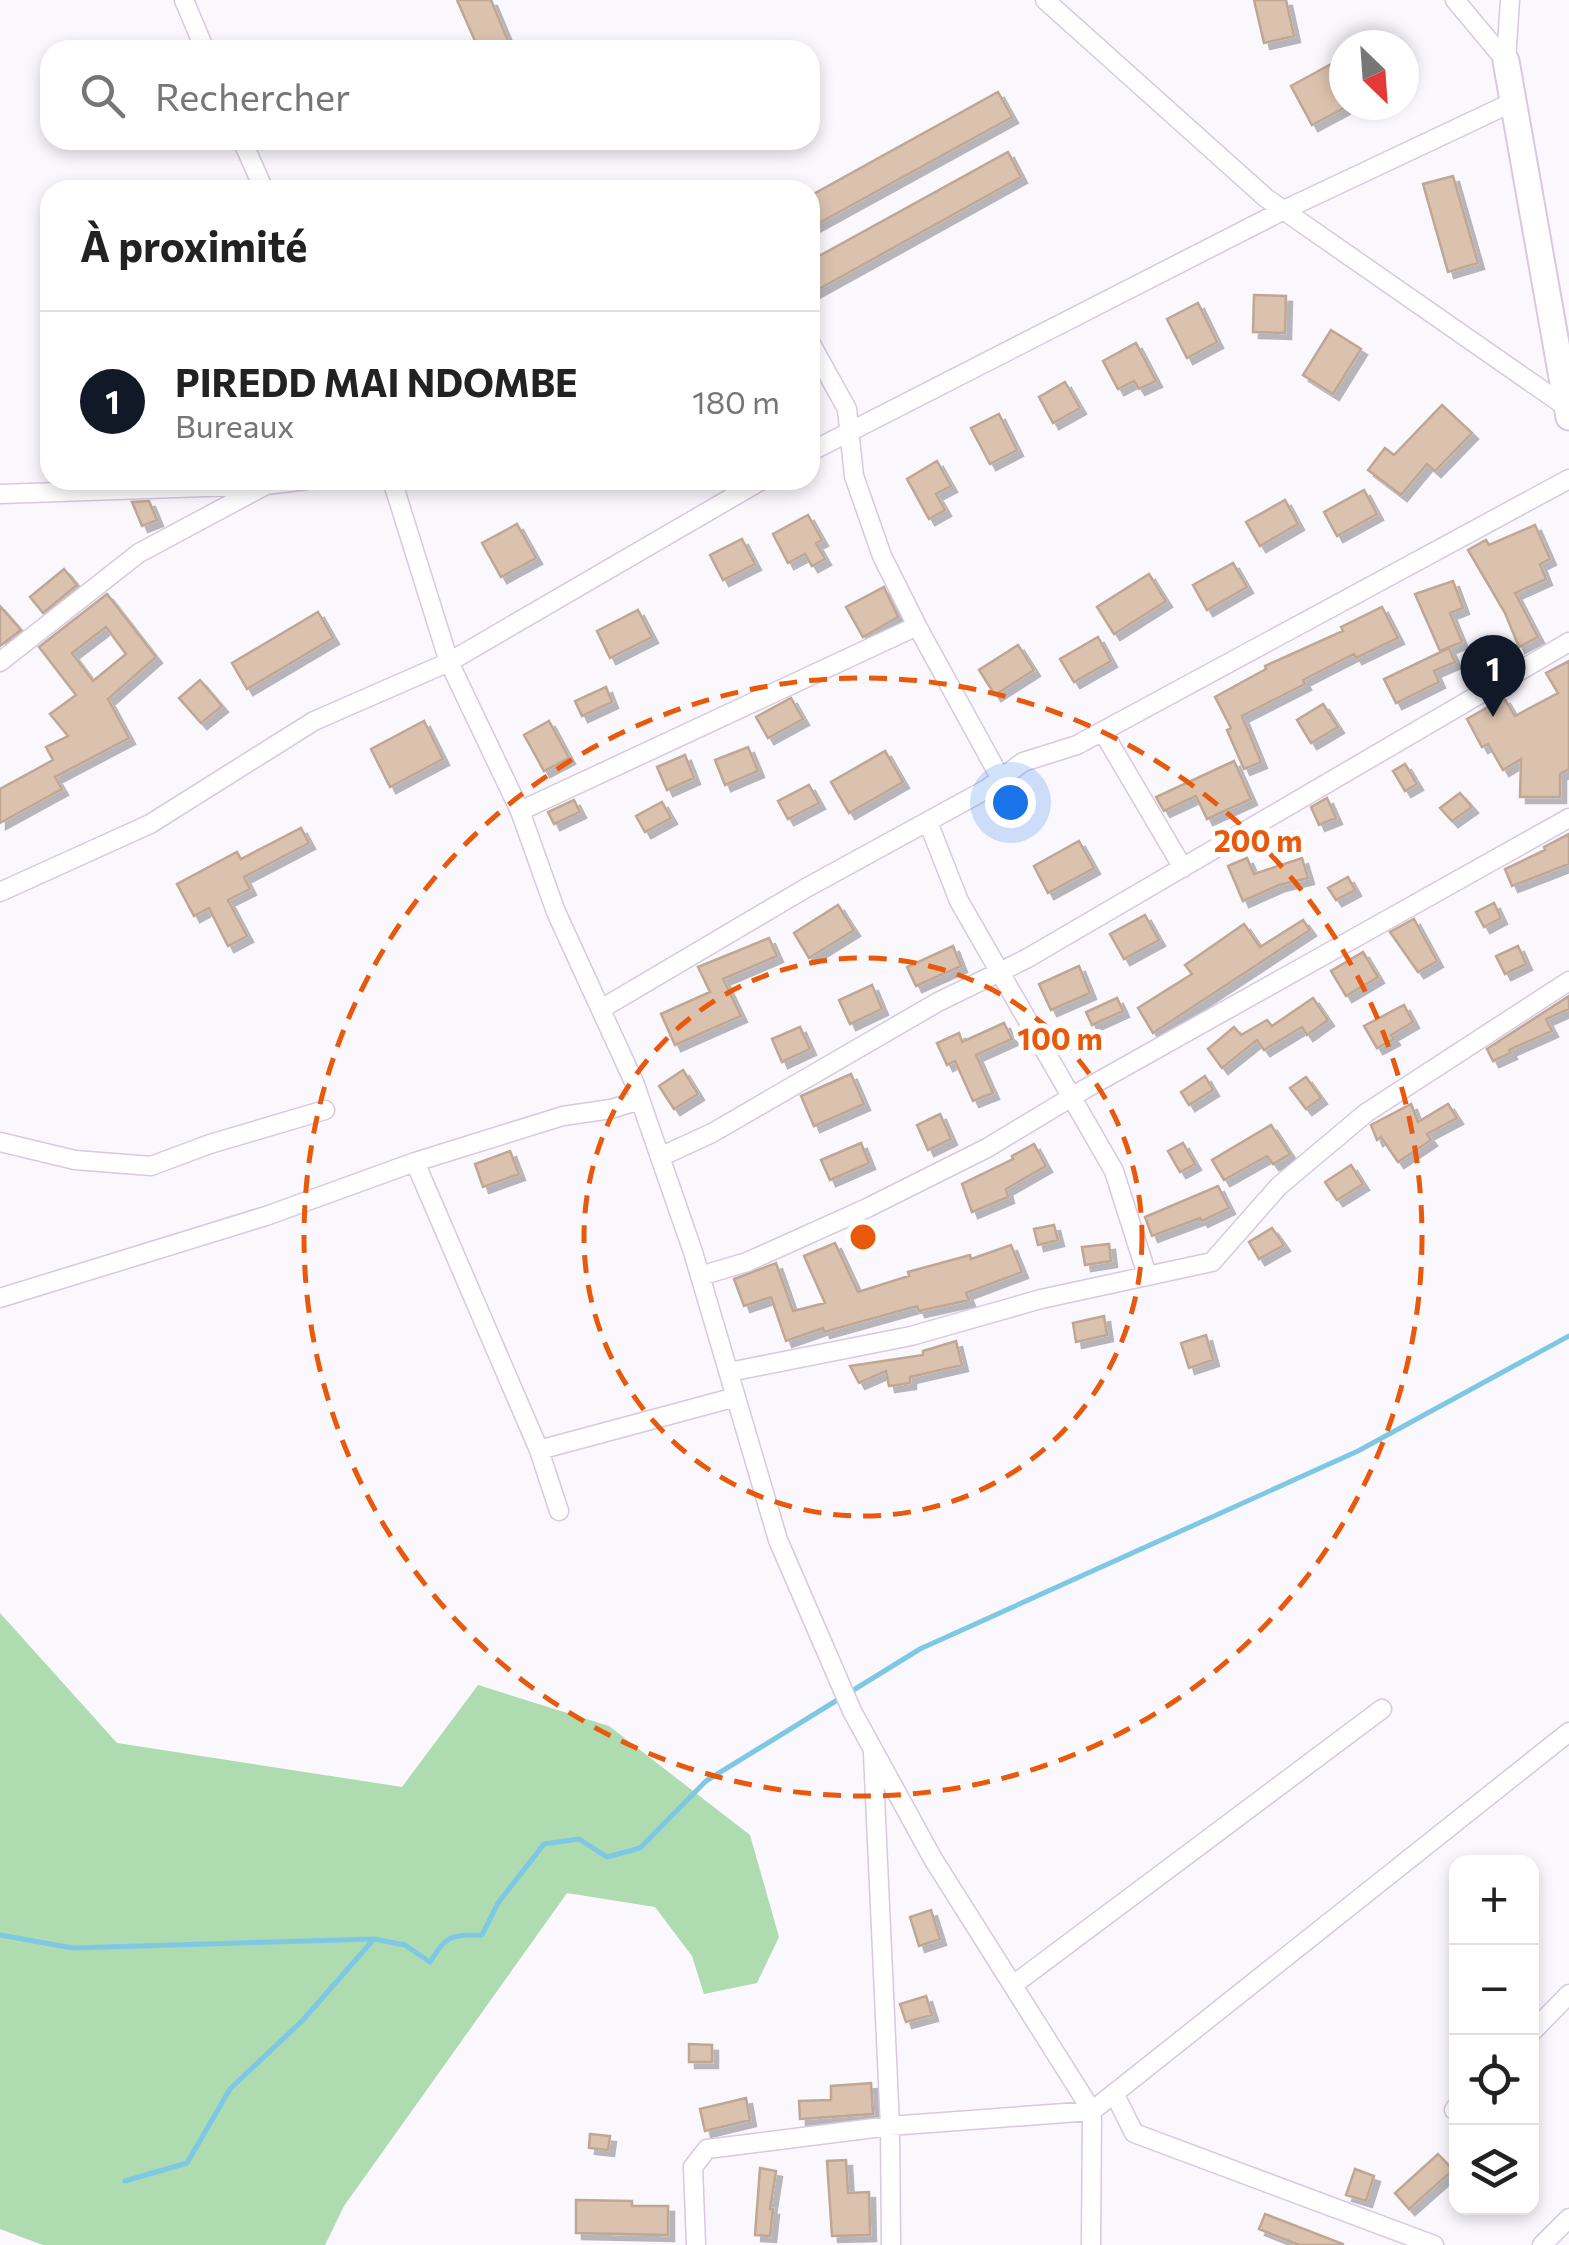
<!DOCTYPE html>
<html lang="fr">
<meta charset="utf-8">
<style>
body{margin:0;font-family:Commissioner,sans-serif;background:#f6f6f6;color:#222}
.controls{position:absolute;right:30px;bottom:30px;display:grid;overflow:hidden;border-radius:20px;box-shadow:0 5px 15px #0003}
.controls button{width:90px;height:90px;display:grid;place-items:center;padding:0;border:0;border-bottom:2px solid #e0e0e0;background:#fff;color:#222;font:50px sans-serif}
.compass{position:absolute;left:1329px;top:30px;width:90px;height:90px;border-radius:50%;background:#fff;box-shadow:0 5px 15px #0003;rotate:155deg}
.you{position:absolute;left:1010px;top:802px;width:35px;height:35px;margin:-25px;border:8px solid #fff;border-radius:50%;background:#1a73e8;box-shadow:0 0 0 15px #1a73e833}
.badge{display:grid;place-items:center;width:65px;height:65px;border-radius:50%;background:#111827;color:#fff;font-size:32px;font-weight:700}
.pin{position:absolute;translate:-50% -82px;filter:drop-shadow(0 2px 5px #0008)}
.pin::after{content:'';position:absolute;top:52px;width:35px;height:30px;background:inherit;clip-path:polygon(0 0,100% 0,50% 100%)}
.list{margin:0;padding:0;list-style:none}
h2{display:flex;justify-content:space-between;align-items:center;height:130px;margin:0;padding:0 40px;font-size:42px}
h2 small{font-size:32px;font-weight:400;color:#767676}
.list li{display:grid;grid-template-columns:65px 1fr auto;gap:30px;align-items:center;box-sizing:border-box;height:180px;padding:0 40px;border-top:2px solid #e0e0e0}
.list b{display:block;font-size:38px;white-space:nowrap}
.list p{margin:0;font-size:32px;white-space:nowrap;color:#767676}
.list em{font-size:32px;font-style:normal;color:#767676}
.icon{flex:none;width:55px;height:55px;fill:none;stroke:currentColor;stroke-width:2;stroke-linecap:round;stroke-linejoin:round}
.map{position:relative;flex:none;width:1569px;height:2245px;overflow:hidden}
.search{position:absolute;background:#fff;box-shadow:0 5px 15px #0003;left:40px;top:40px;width:780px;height:110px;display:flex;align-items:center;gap:25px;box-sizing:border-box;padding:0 35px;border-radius:30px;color:#767676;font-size:38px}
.panel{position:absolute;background:#fff;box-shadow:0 5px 15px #0003;left:40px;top:180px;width:780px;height:310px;border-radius:30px}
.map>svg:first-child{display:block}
</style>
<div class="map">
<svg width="1569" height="2245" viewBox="0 0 1569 2245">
<defs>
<filter id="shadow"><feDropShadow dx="6" dy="6" stdDeviation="0" flood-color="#0004"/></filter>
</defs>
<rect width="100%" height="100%" fill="#faf7fd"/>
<path fill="#aedbaf" d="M0,1613L117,1743L402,1787L478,1685L609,1726L750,1835L779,1937L757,1983L704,1994L692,1956L655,1907L567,1893L344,2206L325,2245H43L0,2229Z"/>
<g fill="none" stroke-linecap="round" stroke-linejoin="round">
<path stroke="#7fc8e5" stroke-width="5" d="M0,1935L73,1948L374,1939
M125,2181L187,2163L230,2089L303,2020L374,1939L405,1945L430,1962C447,1935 450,1935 482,1935L498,1903L544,1844L579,1839L607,1857L640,1848L706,1781L920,1649L1358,1451L1569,1336"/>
</g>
<path fill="#dbc2ae" stroke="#bfa793" stroke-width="2.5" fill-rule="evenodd" filter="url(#shadow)" d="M457,0H491L512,50H479Z
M1254,0H1286L1294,36L1264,43Z
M1344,57V108L1312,125L1291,86Z
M998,92L1012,117L810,228V196Z
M1008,152L1021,177L810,294V261Z
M1453,176L1478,263L1448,272L1423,184Z
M1254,295L1286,296L1285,333L1253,332Z
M1198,303L1217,342L1187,358L1167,319Z
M1331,330L1361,349L1333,394L1303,375Z
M1136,343L1156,381L1139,389L1134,381L1118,389L1103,361Z
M1065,382L1080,408L1053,423L1039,397Z
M1442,405L1472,433L1435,471L1427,464L1401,495L1368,470L1385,448L1394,455Z
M999,414L1017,450L990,464L971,428Z
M937,461L951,486L936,494L945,510L929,519L907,479Z
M1364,490L1377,514L1337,536L1324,512Z
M1285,500L1298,524L1260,546L1246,522Z
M149,501L157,520L142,526L132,502Z
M808,515L822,540L816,543L825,559L812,566L805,554L788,563L773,534Z
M517,524L536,558L501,577L482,543Z
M1535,525L1550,559L1540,564L1546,579L1515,593L1538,637L1519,647L1505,613L1468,550L1486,540L1489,545Z
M742,539L755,564L723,580L710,555Z
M1233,563L1247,587L1207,610L1193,585Z
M64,569L77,585L43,613L30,597Z
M1149,574L1166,601L1114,634L1097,607Z
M1453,581L1463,608L1450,613L1462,642L1440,651L1415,594Z
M884,587L898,617L863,637L846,607Z
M107,594L156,657L108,699L129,738L55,777L62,789L0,823V789L53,760L46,747L68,736L50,714L76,695L39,647ZM106,627L126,654L93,681L72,653Z
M0,606L21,630L0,646Z
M1382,607L1398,638L1356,658L1354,654L1303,680L1305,684L1242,716L1261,762L1244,769L1227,730L1231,728L1215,697L1266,669L1265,666L1343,631L1341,627Z
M638,610L652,637L610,658L597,631Z
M318,612L333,638L247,689L232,663Z
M1098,637L1111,661L1074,682L1060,659Z
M1018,645L1034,670L995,695L979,670Z
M1449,648L1455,662L1434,671L1439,682L1396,703L1384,679Z
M1569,661V769L1560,774V797H1520L1521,759L1503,770L1488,744L1482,747L1467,719L1504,698L1515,716L1558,693L1546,673Z
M200,680L222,706L201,723L179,698Z
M606,687L612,702L582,716L575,701Z
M791,698L803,719L768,738L756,717Z
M1323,704L1338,727L1311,743L1297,720Z
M424,721L443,759L390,787L371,749Z
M549,721L569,758L544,771L524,735Z
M748,747L758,771L725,785L715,760Z
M885,751L903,782L849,813L831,782Z
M685,755L694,778L667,790L657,767Z
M1234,761L1251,799L1207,819L1196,796L1164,811L1156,797Z
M1405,764L1417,784L1405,791L1393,771Z
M809,785L819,803L788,819L778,801Z
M1460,793L1472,807L1452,821L1440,808Z
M1327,798L1336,818L1319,825L1311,807Z
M574,800L580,812L554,824L548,812Z
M662,802L671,818L645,832L636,816Z
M301,828L309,843L244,877L250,889L228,900L247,936L228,946L209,908L194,916L177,884L237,852L241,859Z
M1569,834V864L1512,886L1505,869L1545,850L1544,847Z
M1079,841L1094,868L1048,893L1034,866Z
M1247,858L1254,874L1302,858L1308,878L1279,885L1243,901L1228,866Z
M1348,877L1355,890L1336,900L1328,888Z
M1494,903L1501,918L1484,927L1476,912Z
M838,905L854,930L809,958L794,933Z
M1145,915L1159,940L1124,959L1110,934Z
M1414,919L1437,961L1418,972L1390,932Z
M1303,920L1310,930L1153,1033L1138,1008L1192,974L1185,965L1244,924L1260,947Z
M769,938L777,956L723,979L741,1016L675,1045L661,1014L710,992L698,967Z
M953,946L961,966L916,986L907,967Z
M1518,946L1526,964L1505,974L1496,956Z
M1363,952L1378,977L1346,996L1331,971Z
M1079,966L1090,993L1051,1010L1039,984Z
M872,985L882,1009L850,1024L839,1000Z
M1569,996V1009L1546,1019L1552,1031L1509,1050L1511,1053L1493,1061L1487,1049Z
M1117,998L1123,1011L1092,1025L1086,1012Z
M1313,998L1328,1020L1307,1035L1302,1027L1264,1050L1257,1040L1222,1068L1208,1049L1234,1027L1241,1035L1267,1020L1272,1026Z
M1404,1005L1413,1022L1391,1035L1394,1039L1377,1048L1364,1026Z
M1004,1023L1012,1039L976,1055L993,1093L973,1101L955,1061L947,1065L937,1043L959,1033L962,1042Z
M800,1027L810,1049L782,1062L772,1039Z
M683,1070L698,1094L674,1109L659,1086Z
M851,1074L864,1104L814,1126L801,1096Z
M1205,1076L1213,1090L1189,1105L1181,1092Z
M1306,1077L1321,1098L1306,1109L1290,1088Z
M1411,1104L1418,1122L1448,1104L1457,1118L1427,1134L1431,1140L1398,1162L1381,1137L1377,1140L1371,1125Z
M940,1114L951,1139L928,1150L917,1125Z
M1271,1125L1290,1154L1273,1164L1267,1156L1224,1180L1212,1160Z
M861,1143L869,1163L830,1180L821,1160Z
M1183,1143L1195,1164L1180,1172L1168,1151Z
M1034,1144L1046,1166L1006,1189L1008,1197L972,1212L962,1184L1013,1159L1012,1156Z
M510,1151L519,1174L483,1187L475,1164Z
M1351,1165L1363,1184L1337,1200L1325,1182Z
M1218,1186L1229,1208L1202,1221L1200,1218L1152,1236L1145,1217Z
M1054,1225L1058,1240L1038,1245L1034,1229Z
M1272,1228L1284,1245L1259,1259L1249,1242Z
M835,1243L858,1292L909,1276L908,1272L970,1255L971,1259L1011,1245L1022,1272L966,1293L969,1300L919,1311L917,1306L824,1332L823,1328L786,1341L771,1297L744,1306L734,1279L776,1263L793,1311L825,1303L804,1256Z
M1109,1244L1111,1261L1085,1265L1082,1247Z
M1104,1316L1107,1335L1076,1342L1073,1323Z
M1206,1335L1213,1360L1189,1368L1181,1343Z
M956,1341L962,1365L910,1377V1383L889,1386L886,1371L859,1383L850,1366L923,1355V1351Z
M931,1910L940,1939L919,1946L910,1917Z
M926,1996L932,2015L906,2022L900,2004Z
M689,2044L712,2045V2062H689Z
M871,2083L873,2114L800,2119L799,2101L831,2100V2086Z
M746,2098L750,2120L705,2131L700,2109Z
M590,2134L610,2136L608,2150L589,2148Z
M1438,2154L1453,2170L1409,2209L1395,2193Z
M846,2160L848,2193L869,2192L870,2235L832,2236L827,2161Z
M760,2168L776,2171L770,2209H773L770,2236L755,2235Z
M1355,2169L1374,2176L1366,2201L1346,2195Z
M576,2200L632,2201V2206H668V2235L576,2233Z
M1265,2214L1343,2244V2245H1299L1259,2229Z"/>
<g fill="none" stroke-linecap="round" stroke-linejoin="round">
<g stroke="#d8c8e3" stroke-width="21">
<path id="street" d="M184,0L205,50
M1045,0L1266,198L1565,406
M1455,0L1506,61
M1506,61L1510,0
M242,140L264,190
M810,342L847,409L854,476L882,556L917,626
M810,452L1284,210L1513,102
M392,480L449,662L520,811L556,912L634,1082L693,1252L778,1540L852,1711L933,1859L1092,2111L1091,2245
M0,494L266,485L307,480
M0,662L139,553L266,485
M1103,732L1183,868
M520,811L917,626L1001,779
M928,822L959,901L1114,1171L1147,1275
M0,892L150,824L314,721L449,662L762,480
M601,1009L806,888L987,789L1023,762L1077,745L1569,479
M0,1142L75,1160L151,1166L210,1144L325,1110
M660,1157L712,1133L938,1002L1026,959L1569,642
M415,1162L539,1450L559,1511
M700,1276L747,1262L867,1208L987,1148L1085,1089L1569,818
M0,1298L266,1216L415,1162L563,1116L611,1109L640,1100
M729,1372L911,1336L1041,1299L1212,1262L1279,1186L1366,1113L1569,981
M539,1450L736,1397
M873,1753L890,2126L891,2245
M1013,1985L1382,1709
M1532,2032L1569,1994
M1114,2093L1134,2133L1434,2245
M1454,2110L1456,2107
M696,2245L693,2167L707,2149L890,2126L1092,2111L1569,1732
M1542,2245L1569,2218"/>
</g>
<g stroke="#d8c8e3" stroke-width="29">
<path id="secondary" d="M1506,61L1569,417"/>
</g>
<use href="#street" stroke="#fff" stroke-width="18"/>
<use href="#secondary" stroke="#fff" stroke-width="25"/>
</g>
<g fill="none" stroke="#e8590c" stroke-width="5" stroke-dasharray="18 12">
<circle cx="863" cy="1237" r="279"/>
<circle cx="863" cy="1237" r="559"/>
</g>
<circle cx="863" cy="1237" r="15" fill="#e8590c" stroke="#fff" stroke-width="5"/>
<g font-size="30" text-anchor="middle" font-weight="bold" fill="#e8590c" stroke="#fff" stroke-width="10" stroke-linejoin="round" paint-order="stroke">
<text x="1258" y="852">200 m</text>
<text x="1060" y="1050">100 m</text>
</g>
</svg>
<div class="controls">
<button>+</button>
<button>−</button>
<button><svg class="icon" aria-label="locate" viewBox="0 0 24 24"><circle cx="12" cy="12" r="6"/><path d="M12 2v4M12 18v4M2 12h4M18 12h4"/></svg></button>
<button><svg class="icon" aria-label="layers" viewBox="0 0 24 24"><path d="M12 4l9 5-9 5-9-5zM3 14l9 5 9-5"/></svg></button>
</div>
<svg class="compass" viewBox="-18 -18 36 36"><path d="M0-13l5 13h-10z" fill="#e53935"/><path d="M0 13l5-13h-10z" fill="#767676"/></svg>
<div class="you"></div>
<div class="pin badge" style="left:1493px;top:717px">1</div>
<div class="search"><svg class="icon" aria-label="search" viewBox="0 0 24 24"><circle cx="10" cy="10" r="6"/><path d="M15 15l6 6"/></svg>Rechercher</div>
<section class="panel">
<h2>À proximité<small></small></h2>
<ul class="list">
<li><span class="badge">1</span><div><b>PIREDD MAI NDOMBE</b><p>Bureaux</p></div><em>180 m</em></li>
</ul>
</section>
</div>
